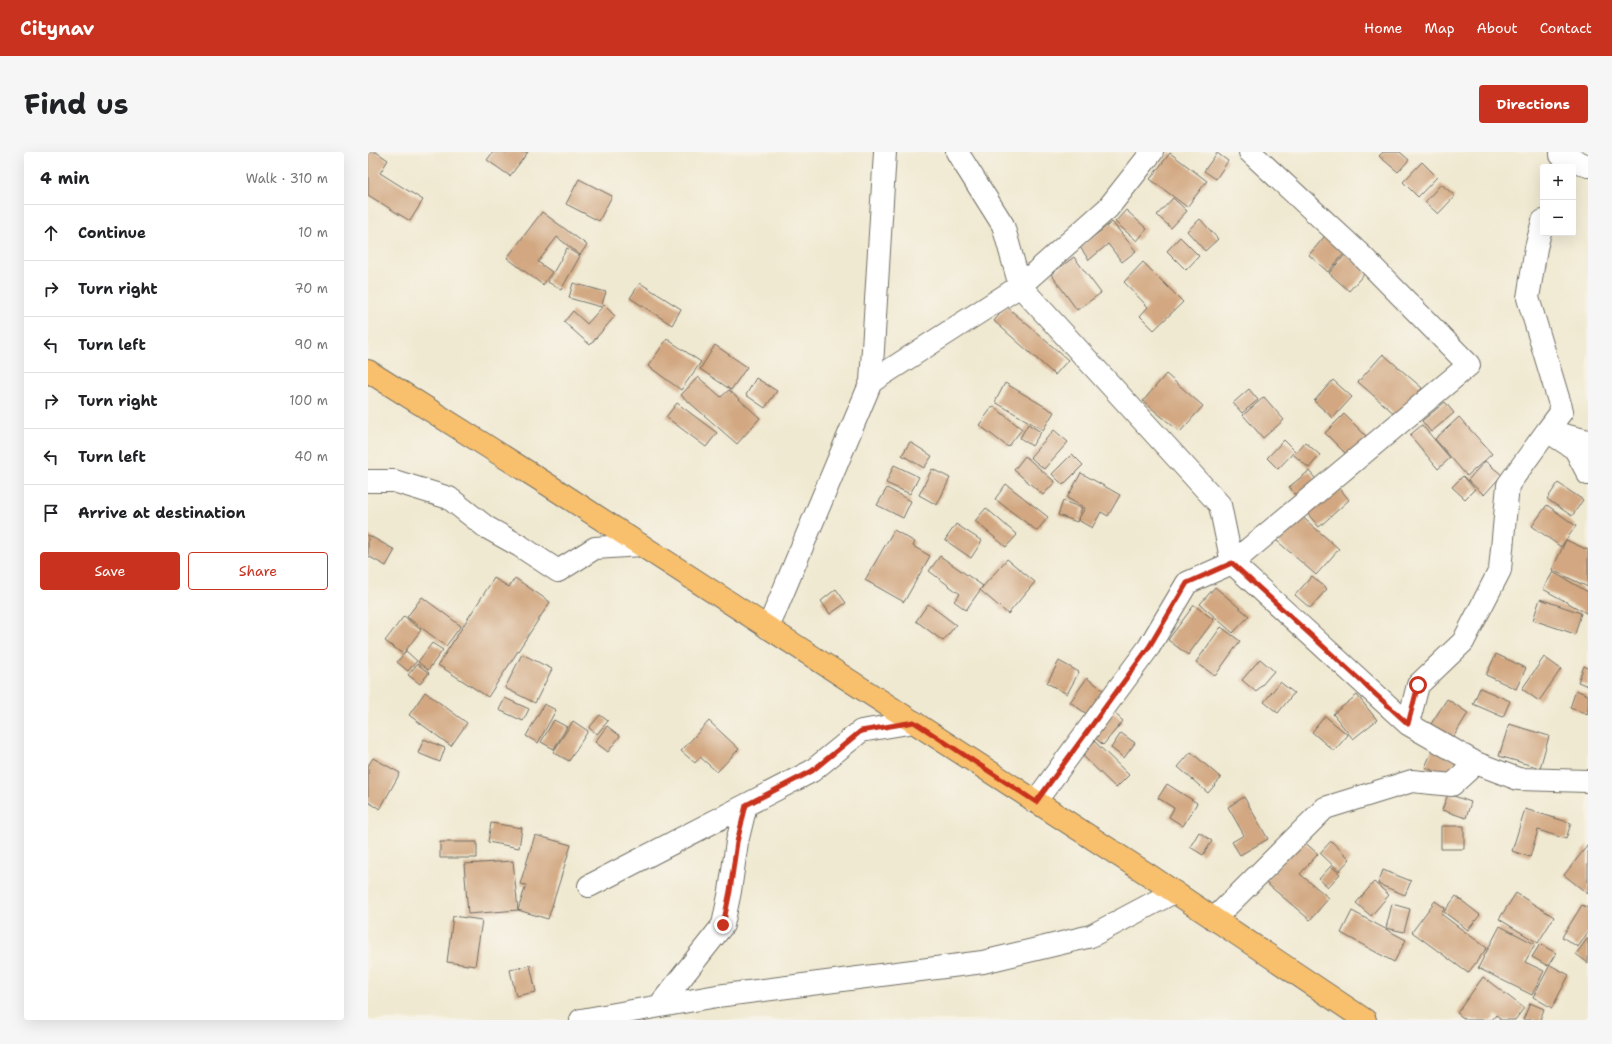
<!DOCTYPE html>
<meta charset="utf-8">
<style>
body{margin:0;font-family:"Shantell Sans",sans-serif;background:#f6f6f6;color:#202124}
.controls{position:absolute;right:12px;top:12px;display:grid;overflow:hidden;border-radius:4px;box-shadow:0 4px 16px #0002}
.controls button{width:36px;height:36px;display:grid;place-items:center;padding:0;border:0;border-bottom:1px solid #e0e0e0;background:#fff;color:#202124;font:20px sans-serif}
.stop{position:absolute;width:12px;height:12px;margin:-9px;border:3px solid #c8321e;border-radius:50%;background:#fff}
.stop.end{background:#c8321e;border-color:#fff;box-shadow:0 1px 4px #0008}
.list{margin:0;padding:0;list-style:none}
h2{display:flex;justify-content:space-between;align-items:center;height:52px;margin:0;padding:0 16px;font-size:17px}
h2 small{font-size:13px;font-weight:400;color:#757577}
.list li{display:grid;grid-template-columns:26px 1fr auto;gap:12px;align-items:center;box-sizing:border-box;height:56px;padding:0 16px;border-top:1px solid #e0e0e0}
.list b{display:block;font-size:15px;white-space:nowrap}
.list em{font-size:13px;font-style:normal;color:#757577}
.actions{display:flex;gap:8px;padding:12px 16px}
.actions a{flex:1;padding:9px 0;border:1px solid #c8321e;border-radius:4px;text-align:center;font-size:14px;color:#c8321e}
.actions .main{background:#c8321e;color:#fff}
.icon{flex:none;width:22px;height:22px;fill:none;stroke:currentColor;stroke-width:2;stroke-linecap:round;stroke-linejoin:round}
.map{position:relative;flex:none;width:1220px;height:868px;overflow:hidden;border-radius:4px}
header{display:flex;align-items:center;gap:24px;box-sizing:border-box;height:56px;padding:0 20px;background:#c8321e;color:#fff}
header strong{font-size:19px}
nav{display:flex;gap:22px;margin-inline-start:auto;font-size:14px}
.intro{display:flex;align-items:center;justify-content:space-between;box-sizing:border-box;height:96px;padding:0 24px}
h1{margin:0;font-size:28px}
.button{padding:10px 18px;border-radius:4px;background:#c8321e;color:#fff;font-size:14px;font-weight:700}
main{display:flex;gap:24px;padding:0 24px}
aside{flex:1;background:#fff;border-radius:4px;box-shadow:0 4px 16px #0002}
.map>svg:first-child{display:block}
</style>
<header>
<strong>Citynav</strong>
<nav><a>Home</a><a>Map</a><a>About</a><a>Contact</a></nav>
</header>
<div class="intro"><h1>Find us</h1><a class="button">Directions</a></div>
<main>
<aside>
<h2>4 min<small>Walk · 310 m</small></h2>
<ul class="list">
<li><svg class="icon" aria-label="ahead" viewBox="0 0 24 24"><path d="M12 20V5M6 11l6-6 6 6"/></svg><div><b>Continue</b></div><em>10 m</em></li>
<li><svg class="icon" aria-label="right" viewBox="0 0 24 24"><path d="M7 20v-9h11M14 6l5 5-5 5"/></svg><div><b>Turn right</b></div><em>70 m</em></li>
<li><svg class="icon" aria-label="left" viewBox="0 0 24 24"><path d="M17 20v-9H6M10 6l-5 5 5 5"/></svg><div><b>Turn left</b></div><em>90 m</em></li>
<li><svg class="icon" aria-label="right" viewBox="0 0 24 24"><path d="M7 20v-9h11M14 6l5 5-5 5"/></svg><div><b>Turn right</b></div><em>100 m</em></li>
<li><svg class="icon" aria-label="left" viewBox="0 0 24 24"><path d="M17 20v-9H6M10 6l-5 5 5 5"/></svg><div><b>Turn left</b></div><em>40 m</em></li>
<li><svg class="icon" aria-label="arrive" viewBox="0 0 24 24"><path d="M6 21V4h12l-3 4 3 4H6"/></svg><div><b>Arrive at destination</b></div></li>
</ul>
<div class="actions"><a class="main">Save</a><a>Share</a></div>
</aside>
<div class="map">
<svg width="1220" height="868" viewBox="0 0 1220 868">
<rect width="100%" height="100%" fill="#f7f3e8"/>
<filter id="ink" filterUnits="userSpaceOnUse"><feTurbulence type="fractalNoise" baseFrequency=".025" numOctaves="2"/><feDisplacementMap in="SourceGraphic" scale="8" xChannelSelector="R" yChannelSelector="G"/><feConvolveMatrix kernelMatrix="1 2 1 2 8 2 1 2 1" color-interpolation-filters="sRGB"/></filter>
<filter id="wash" filterUnits="userSpaceOnUse"><feTurbulence type="fractalNoise" baseFrequency=".012" numOctaves="4" result="noise"/><feDisplacementMap in="SourceGraphic" scale="16" xChannelSelector="R" yChannelSelector="G"/><feGaussianBlur stdDeviation="0.9" result="paint"/><feColorMatrix in="noise" values="0 0 0 0 0 0 0 0 0 0 0 0 0 0 0 0 0 1.4 0 .05"/><feComposite in="paint" operator="in"/></filter>
<g filter="url(#wash)">
<rect width="100%" height="100%" fill="#f0e9d1"/>
<g id="blocks">
<path fill="#d2a781" d="M0,0H8L20,8L12,21L55,48L42,69L0,43Z
M125,0H160L142,24L119,8Z
M1015,0H1032L1041,8L1030,20L1011,4Z
M802,1L839,29L819,55L782,27Z
M849,1L860,9L848,27L836,19Z
M1054,10L1069,25L1050,45L1035,30Z
M211,27L244,44L231,69L198,52Z
M1073,32L1087,44L1070,62L1057,50Z
M805,46L819,59L803,76L789,63Z
M758,58L779,77L769,89L747,70Z
M174,60L219,93L212,103L189,85L170,110L184,120L175,133L139,106Z
M832,67L850,87L837,99L819,79Z
M744,70L768,99L754,110L740,92L721,108L712,95Z
M961,79L981,96L960,120L941,103Z
M812,85L831,104L818,118L799,99Z
M199,96L212,104L193,138L180,130Z
M978,102L998,120L981,139L961,121Z
M706,105L733,141L709,158L683,122Z
M775,110L815,150L786,178L772,164L780,155L756,130Z
M205,131L238,140L233,155L201,146Z
M272,131L313,157L304,173L262,146Z
M236,153L247,164L222,193L196,170L205,159L219,172Z
M638,154L700,208L687,223L626,169Z
M299,187L333,210L313,238L280,214Z
M347,193L379,215L363,238L332,217Z
M1015,202L1054,236L1029,264L990,230Z
M798,222L835,254L812,280L775,249Z
M330,225L353,245L361,238L392,266L369,292L313,243Z
M388,226L409,239L397,256L378,243Z
M965,228L984,245L965,266L946,249Z
M637,231L686,260L675,278L627,250Z
M881,237L890,248L874,261L865,251Z
M896,245L916,268L895,286L875,263Z
M1077,250L1086,261L1063,280L1054,269Z
M309,251L349,281L338,295L298,265Z
M625,254L654,277L640,295L611,273Z
M976,262L1001,287L982,306L957,281Z
M1091,265L1124,302L1099,324L1067,287Z
M660,272L673,280L664,294L652,286Z
M1054,273L1082,306L1070,317L1042,283Z
M686,278L700,290L676,317L662,305Z
M916,288L927,299L910,317L899,306Z
M542,290L564,304L556,316L534,303Z
M937,290L952,303L941,316L926,303Z
M704,302L715,313L695,333L684,322Z
M657,304L687,330L675,343L646,318Z
M1117,309L1134,323L1116,343L1100,328Z
M526,313L551,325L542,342L518,331Z
M564,317L582,326L569,353L551,343Z
M941,319L952,332L932,348L921,335Z
M713,321L752,343L740,364L733,360L724,376L710,368L717,356L699,346Z
M1095,324L1107,337L1097,347L1084,335Z
M1190,331L1215,348L1204,364L1179,347Z
M638,332L680,365L669,379L627,347Z
M970,334L981,348L951,375L939,361Z
M519,336L543,349L535,366L509,353Z
M695,349L714,356L709,370L690,363Z
M1179,353L1208,374L1193,395L1164,374Z
M618,356L649,383L638,395L607,369Z
M931,362L971,397L948,423L908,388Z
M588,372L614,389L603,406L577,388Z
M526,378L547,390L545,394L562,404L536,450L497,428Z
M0,383L27,398L18,414L0,404Z
M1198,388L1220,398V435L1184,418Z
M572,404L615,434L598,458L586,449L592,442L561,419Z
M639,407L667,430L640,462L612,438Z
M1185,420L1220,440V462L1175,437Z
M944,424L959,437L942,456L927,443Z
M126,426L141,435L147,426L182,450L120,545L70,513Z
M847,435L881,464L865,481L832,452Z
M468,437L478,451L462,462L453,449Z
M54,445L93,474L78,494L39,465Z
M1172,447L1213,461L1207,482L1165,468Z
M560,452L588,473L575,489L548,469Z
M826,453L846,468L820,503L800,488Z
M36,464L53,478L35,502L17,489Z
M853,475L872,489L847,524L828,510Z
M64,491L75,498L60,518L50,510Z
M38,499L49,509L40,519L29,510Z
M154,502L184,517L167,551L137,536Z
M1128,502L1158,516L1148,537L1118,523Z
M1176,505L1193,517L1171,549L1154,537Z
M892,507L906,519L888,540L874,528Z
M691,509L711,520L699,542L679,531Z
M49,512L61,521L52,532L40,523Z
M1216,514L1220,516V534L1210,530Z
M719,526L738,540L720,563L702,550Z
M912,530L926,541L910,561L896,550Z
M1112,536L1142,549L1135,565L1105,552Z
M1208,538L1220,543V562L1202,556Z
M57,540L99,571L83,594L41,563Z
M989,543L1009,568L985,587L965,562Z
M137,546L161,557L155,569L131,558Z
M1079,547L1100,561L1083,589L1061,575Z
M176,552L188,558L170,591L158,584Z
M744,559L755,569L735,593L724,583Z
M232,563L240,569L229,582L221,576Z
M957,564L980,583L966,599L944,580Z
M186,568L199,575L186,597L173,590Z
M205,569L220,579L201,609L185,600Z
M341,569L371,597L349,620L332,605L327,611L313,599Z
M1141,572L1181,584L1172,616L1131,604Z
M239,574L252,584L240,600L227,590Z
M753,581L767,591L756,606L743,596Z
M56,587L77,596L72,610L50,601Z
M724,587L761,623L748,636L711,600Z
M1065,597L1089,608L1082,626L1057,615Z
M823,600L853,626L840,641L810,615Z
M5,606L32,621L12,657L0,650V614Z
M799,632L829,651L815,674L801,665L806,656L790,646Z
M1080,642L1103,650L1098,666L1074,658Z
M876,645L900,687L872,703L864,690L876,683L860,655Z
M1157,657L1203,671L1198,687L1170,678L1162,705L1144,699Z
M123,671L154,676L151,696L120,690Z
M1073,674H1096V697H1073Z
M831,680L844,689L835,703L822,695Z
M167,683L203,693L180,767L150,758L158,733L152,732Z
M933,687L950,702L932,722L961,746L942,768L897,730Z
M963,689L982,707L971,719L952,701Z
M72,690H109V706H72Z
M1220,693V742L1196,723Z
M145,709L150,758L100,762L96,712Z
M963,714L972,722L960,735L951,727Z
M1015,718L1043,729L1037,743L1010,732Z
M1006,730L1021,743L1003,764L988,751Z
M1148,741L1186,765L1170,791L1131,767Z
M1088,744L1112,763L1100,778L1076,760Z
M1067,749L1077,756L1073,762L1119,796L1100,821L1044,780Z
M1024,752L1042,757L1036,780L1018,776Z
M1214,753L1220,756V780L1210,795L1194,785Z
M984,759L1038,788L1026,810L973,781Z
M85,764L114,768L107,814L79,810Z
M1132,774L1167,792L1157,810L1176,819L1164,843L1110,816Z
M1219,787H1220V811L1208,802Z
M1172,792L1188,801L1180,814L1164,805Z
M162,813L168,840L148,844L142,818Z
M1182,813L1201,823L1184,856L1165,845Z
M1115,825L1156,856L1147,868H1131L1132,866L1128,863L1124,868H1098L1089,861Z
M1162,851L1176,857L1172,868H1155Z"/>
</g>
</g>
<g filter="url(#ink)">
<use href="#blocks" fill-opacity="0" stroke="#706e65" stroke-width="1"/>
<g fill="none" stroke-linecap="round" stroke-linejoin="round">
<g stroke="#706e65" stroke-width="24">
<path id="minor" d="M589,0L635,73L652,134L852,353L864,411L1040,572L1108,611L1084,633L1044,629L957,656L846,767
M1193,0V3L1220,14
M1175,69L1168,96L1160,146L1194,259L1179,279L1207,297L1220,322
M503,230L517,0
M0,329H26L81,346L118,375L152,394L190,419L227,396L273,393
M400,476L503,230L652,134L740,56L784,0
M1040,572L1050,533L1095,490L1132,418L1140,333L1179,279L1220,289
M1108,611L1150,627L1220,629
M667,650L781,495L819,431L864,411L1101,213L993,103L882,0
M221,734L444,619L493,579L546,570
M291,854L355,773L362,739L369,690L378,653
M213,868L349,844L615,810L723,784L806,740"/>
</g>
<g stroke="#706e65" stroke-width="24">
<path id="major" d="M0,219L182,334L784,725L997,868"/>
</g>
<use href="#minor" stroke="#fff" stroke-width="22"/>
<use href="#major" stroke="#f8bf6c" stroke-width="22"/>
</g>
</g>
<g fill="none" stroke-linecap="round" stroke-linejoin="round" filter="url(#ink)">
<path stroke="#c8321e" stroke-width="5" d="M355,773L362,739L369,690L378,653L444,619L493,579L546,570L668,650L781,495L819,431L864,411L1040,572L1050,533"/>
</g>
</svg>
<div class="controls">
<button>+</button>
<button>−</button>
</div>
<div class="stop" style="left:1050px;top:533px"></div>
<div class="stop end" style="left:355px;top:773px"></div>
</div>
</main>
